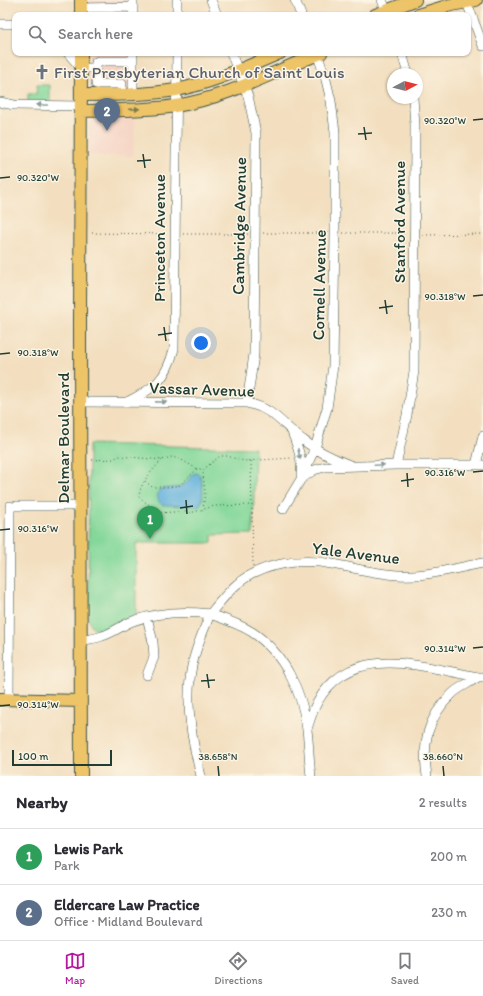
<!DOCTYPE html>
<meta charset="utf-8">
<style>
body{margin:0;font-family:Itim,sans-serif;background:#f7f7f7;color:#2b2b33}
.compass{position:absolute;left:387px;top:68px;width:36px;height:36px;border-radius:50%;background:#fff;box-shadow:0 1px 3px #0004;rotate:83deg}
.scale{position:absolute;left:12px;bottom:10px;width:100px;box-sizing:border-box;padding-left:4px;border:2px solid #1f3d34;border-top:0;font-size:11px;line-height:14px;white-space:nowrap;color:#1f3d34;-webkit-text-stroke:3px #fcf5e5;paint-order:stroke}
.you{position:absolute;left:201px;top:343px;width:14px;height:14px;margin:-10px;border:3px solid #fff;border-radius:50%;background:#1a73e8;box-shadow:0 0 0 6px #1a73e833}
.badge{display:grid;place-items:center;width:26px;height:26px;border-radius:50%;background:#b5179e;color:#fff;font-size:13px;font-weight:700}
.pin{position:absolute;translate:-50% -33px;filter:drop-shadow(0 1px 2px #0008)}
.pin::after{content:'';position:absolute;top:21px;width:14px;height:12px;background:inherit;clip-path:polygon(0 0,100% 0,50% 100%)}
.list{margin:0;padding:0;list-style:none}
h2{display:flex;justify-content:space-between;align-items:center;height:52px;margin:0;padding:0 16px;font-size:17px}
h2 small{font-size:13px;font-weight:400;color:#7c7c81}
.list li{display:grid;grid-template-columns:26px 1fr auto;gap:12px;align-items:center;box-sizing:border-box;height:56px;padding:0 16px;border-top:1px solid #e1e1e2}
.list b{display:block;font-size:15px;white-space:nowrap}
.list p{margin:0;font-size:13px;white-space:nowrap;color:#7c7c81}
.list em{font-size:13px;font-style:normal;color:#7c7c81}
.icon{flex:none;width:22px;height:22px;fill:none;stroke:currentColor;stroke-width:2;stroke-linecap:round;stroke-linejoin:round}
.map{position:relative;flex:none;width:483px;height:776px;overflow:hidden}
.search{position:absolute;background:#fff;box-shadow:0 1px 3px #0004;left:12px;right:12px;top:12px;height:44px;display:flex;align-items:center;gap:10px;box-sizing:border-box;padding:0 14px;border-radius:8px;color:#7c7c81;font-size:15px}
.sheet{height:164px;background:#fff}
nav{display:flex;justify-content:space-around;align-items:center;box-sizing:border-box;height:56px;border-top:1px solid #e1e1e2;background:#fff;font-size:11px;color:#7c7c81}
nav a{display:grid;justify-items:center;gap:2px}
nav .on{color:#b5179e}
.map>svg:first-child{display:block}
</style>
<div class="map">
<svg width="483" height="776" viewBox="0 0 483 776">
<rect width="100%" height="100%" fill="#fcf5e5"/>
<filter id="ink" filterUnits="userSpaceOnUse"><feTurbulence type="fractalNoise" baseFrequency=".025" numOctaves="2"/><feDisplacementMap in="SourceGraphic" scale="8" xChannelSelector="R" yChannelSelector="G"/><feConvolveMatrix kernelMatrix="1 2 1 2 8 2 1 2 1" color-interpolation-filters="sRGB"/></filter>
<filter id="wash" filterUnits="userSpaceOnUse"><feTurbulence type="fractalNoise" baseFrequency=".012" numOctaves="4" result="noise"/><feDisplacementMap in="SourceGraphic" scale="16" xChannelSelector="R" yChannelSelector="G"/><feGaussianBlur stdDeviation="0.9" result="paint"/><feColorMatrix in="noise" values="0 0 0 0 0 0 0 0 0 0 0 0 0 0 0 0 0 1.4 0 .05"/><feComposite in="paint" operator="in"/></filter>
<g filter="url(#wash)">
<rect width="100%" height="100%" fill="#f3dfc0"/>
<path fill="#f5d2c2" d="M90,0H131V15H90Z
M90,53H131V91H92L90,88Z
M135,113L133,156L89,155V125L93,117L96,115Z"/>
<path fill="#82d799" stroke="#508a66" d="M37,85H50V106L28,105V94H36Z
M89,444L255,448L253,534L212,535V543H136V615C130,617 124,620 118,623C105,629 93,637 88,617Z"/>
<path fill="#61b1dc" stroke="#407788" d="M194,473L199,474C203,481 205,499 199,506L162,505C157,501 156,495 160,489L180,487L187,482Z"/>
</g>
<g filter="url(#ink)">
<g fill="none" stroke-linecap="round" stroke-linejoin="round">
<g stroke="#3f5549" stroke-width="10">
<path id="minor" d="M133,0V15
M211,0L217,15
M295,0L301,15
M382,0L388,15
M466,0L483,46
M81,8L133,7
M177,15V0
M0,24H15
M68,53L81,68H96V62L98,61H133
M133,53V94
M231,53L248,96L256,133L254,354L247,403
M402,53L408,74
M96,68V84H122L121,94
M0,102L14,105L81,106
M80,402L247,403C275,409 282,425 303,440C318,452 334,459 352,466
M127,402C155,388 166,380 174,349L177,53
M292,432C297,445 303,461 301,475
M396,465L407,415L414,371L415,125L413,98
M476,465L483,436
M301,479L314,470L325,467L396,465H483
M16,506H80
M283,509L301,479L315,448L327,408L333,366L335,233V132L331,101L326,80L317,53
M80,641C87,639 95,639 102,636C113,633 122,625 133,621C158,612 183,611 210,614C218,604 227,593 236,585C261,563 301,558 332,564C355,568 376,574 398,575C427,577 455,568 483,563
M147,675L154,657L153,642L147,617
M9,699L10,506
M307,729C310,721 312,711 317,703C350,641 423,667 478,677H483
M201,776C193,744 186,711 190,679C192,656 202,635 210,614C224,619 239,624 252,632C284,653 303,693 307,730C309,745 309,761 311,776
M427,776C422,743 427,718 452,694C459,687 470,683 478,677"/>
</g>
<g stroke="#3f5549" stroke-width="14">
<path id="major" d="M81,15V0
M375,15L415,0
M418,15L447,6L476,0
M81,95C113,95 145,95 176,90C212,83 246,67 280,53
M81,111C113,110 144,111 175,106C226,98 273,72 321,53
M0,699L81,701
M81,776L80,323L81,53"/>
</g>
<path stroke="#3f5549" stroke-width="1" stroke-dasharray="1 3" stroke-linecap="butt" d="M92,233L168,234
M263,233H328
M343,233H406
M183,234H248
M423,235L483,234
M92,460L113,459L119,456L162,460L171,457L180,459L197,469H203
M162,460C152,471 140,482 139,497L159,513L173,512H194L214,506L252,505
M251,461L253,566
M145,481L152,487H170L180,485L197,469
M203,510L205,492L203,474L204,469L220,456H227L244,461L292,458"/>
<use href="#minor" stroke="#fff" stroke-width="9"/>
<use href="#major" stroke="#eec469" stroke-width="12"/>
</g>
<defs><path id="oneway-solid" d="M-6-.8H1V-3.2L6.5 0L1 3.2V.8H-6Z"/></defs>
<g fill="#8f9e9a">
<use href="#oneway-solid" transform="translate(42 105) rotate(-180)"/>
<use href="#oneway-solid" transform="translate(161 402) rotate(1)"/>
<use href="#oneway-solid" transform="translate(299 454) rotate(78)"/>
<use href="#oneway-solid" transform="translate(379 465) rotate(-2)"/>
</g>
<use fill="#7c7a4c" href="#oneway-solid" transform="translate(134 109) rotate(-2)"/>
</g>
<path fill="none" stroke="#1f3d34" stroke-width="1.5" d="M473,120L483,119M364,127L366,140M358,134L372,133M143,154L145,168M137,161L151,160M0,178L10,177M473,296L483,295M385,300L387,314M379,308L393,306M164,327L166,341M158,335L172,333M0,354L10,353M473,472L483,471M407,473L408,487M401,481L414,479M186,500L187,514M180,508L193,506M0,530L10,529M473,648L483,647M207,674L209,688M201,681L215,680M0,706L10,705M218,766L219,776M443,766L444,776"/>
<defs>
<g id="church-bare" transform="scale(1.2)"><path d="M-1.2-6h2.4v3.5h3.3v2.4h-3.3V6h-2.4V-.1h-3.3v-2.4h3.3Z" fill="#6b7280" stroke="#fcf5e5" stroke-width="2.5" paint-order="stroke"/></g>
</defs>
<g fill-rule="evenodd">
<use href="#church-bare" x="42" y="72"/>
</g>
<g text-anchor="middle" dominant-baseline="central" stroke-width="3" stroke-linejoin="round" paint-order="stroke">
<g font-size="17" fill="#5b616d" stroke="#fcf5e5" text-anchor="start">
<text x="54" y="72">First Presbyterian Church of Saint Louis</text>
</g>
<g font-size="17" fill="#1f3d34" stroke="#fcf5e5">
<text transform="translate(399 222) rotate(-90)">Stanford Avenue</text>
<text transform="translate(239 226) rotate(-89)">Cambridge Avenue</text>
<text transform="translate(159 238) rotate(-90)">Princeton Avenue</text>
<text transform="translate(319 285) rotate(-89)">Cornell Avenue</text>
<text transform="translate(202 389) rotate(2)">Vassar Avenue</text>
<text transform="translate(63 438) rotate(-90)">Delmar Boulevard</text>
<text transform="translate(356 553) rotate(7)">Yale Avenue</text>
</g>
</g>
<g font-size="10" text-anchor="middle" fill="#1f3d34" stroke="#fcf5e5" stroke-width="3" stroke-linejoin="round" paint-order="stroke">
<text x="445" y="124">90.320°W</text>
<text x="38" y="181">90.320°W</text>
<text x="445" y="300">90.318°W</text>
<text x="38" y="356">90.318°W</text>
<text x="445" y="476">90.316°W</text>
<text x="38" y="532">90.316°W</text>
<text x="445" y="652">90.314°W</text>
<text x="38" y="708">90.314°W</text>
<text x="218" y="760">38.658°N</text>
<text x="443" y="760">38.660°N</text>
</g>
</svg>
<svg class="compass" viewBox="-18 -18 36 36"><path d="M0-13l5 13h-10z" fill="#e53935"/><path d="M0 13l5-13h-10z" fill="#7c7c81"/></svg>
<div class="scale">100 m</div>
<div class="you"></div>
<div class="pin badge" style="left:150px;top:539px;background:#2e9e5b">1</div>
<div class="pin badge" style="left:107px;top:131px;background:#5c6f8a">2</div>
<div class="search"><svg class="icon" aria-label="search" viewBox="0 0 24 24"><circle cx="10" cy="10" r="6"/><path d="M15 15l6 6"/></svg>Search here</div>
</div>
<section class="sheet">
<h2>Nearby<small>2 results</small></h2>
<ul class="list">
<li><span class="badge" style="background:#2e9e5b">1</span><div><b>Lewis Park</b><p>Park</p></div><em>200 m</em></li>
<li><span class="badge" style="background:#5c6f8a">2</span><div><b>Eldercare Law Practice</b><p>Office · Midland Boulevard</p></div><em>230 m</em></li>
</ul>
</section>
<nav>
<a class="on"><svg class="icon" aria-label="map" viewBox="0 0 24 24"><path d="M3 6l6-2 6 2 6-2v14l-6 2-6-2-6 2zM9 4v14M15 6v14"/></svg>Map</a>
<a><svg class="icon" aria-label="directions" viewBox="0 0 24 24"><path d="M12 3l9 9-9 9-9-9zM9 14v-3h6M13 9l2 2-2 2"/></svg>Directions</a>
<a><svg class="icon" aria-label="saved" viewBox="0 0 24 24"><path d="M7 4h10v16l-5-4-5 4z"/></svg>Saved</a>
</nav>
